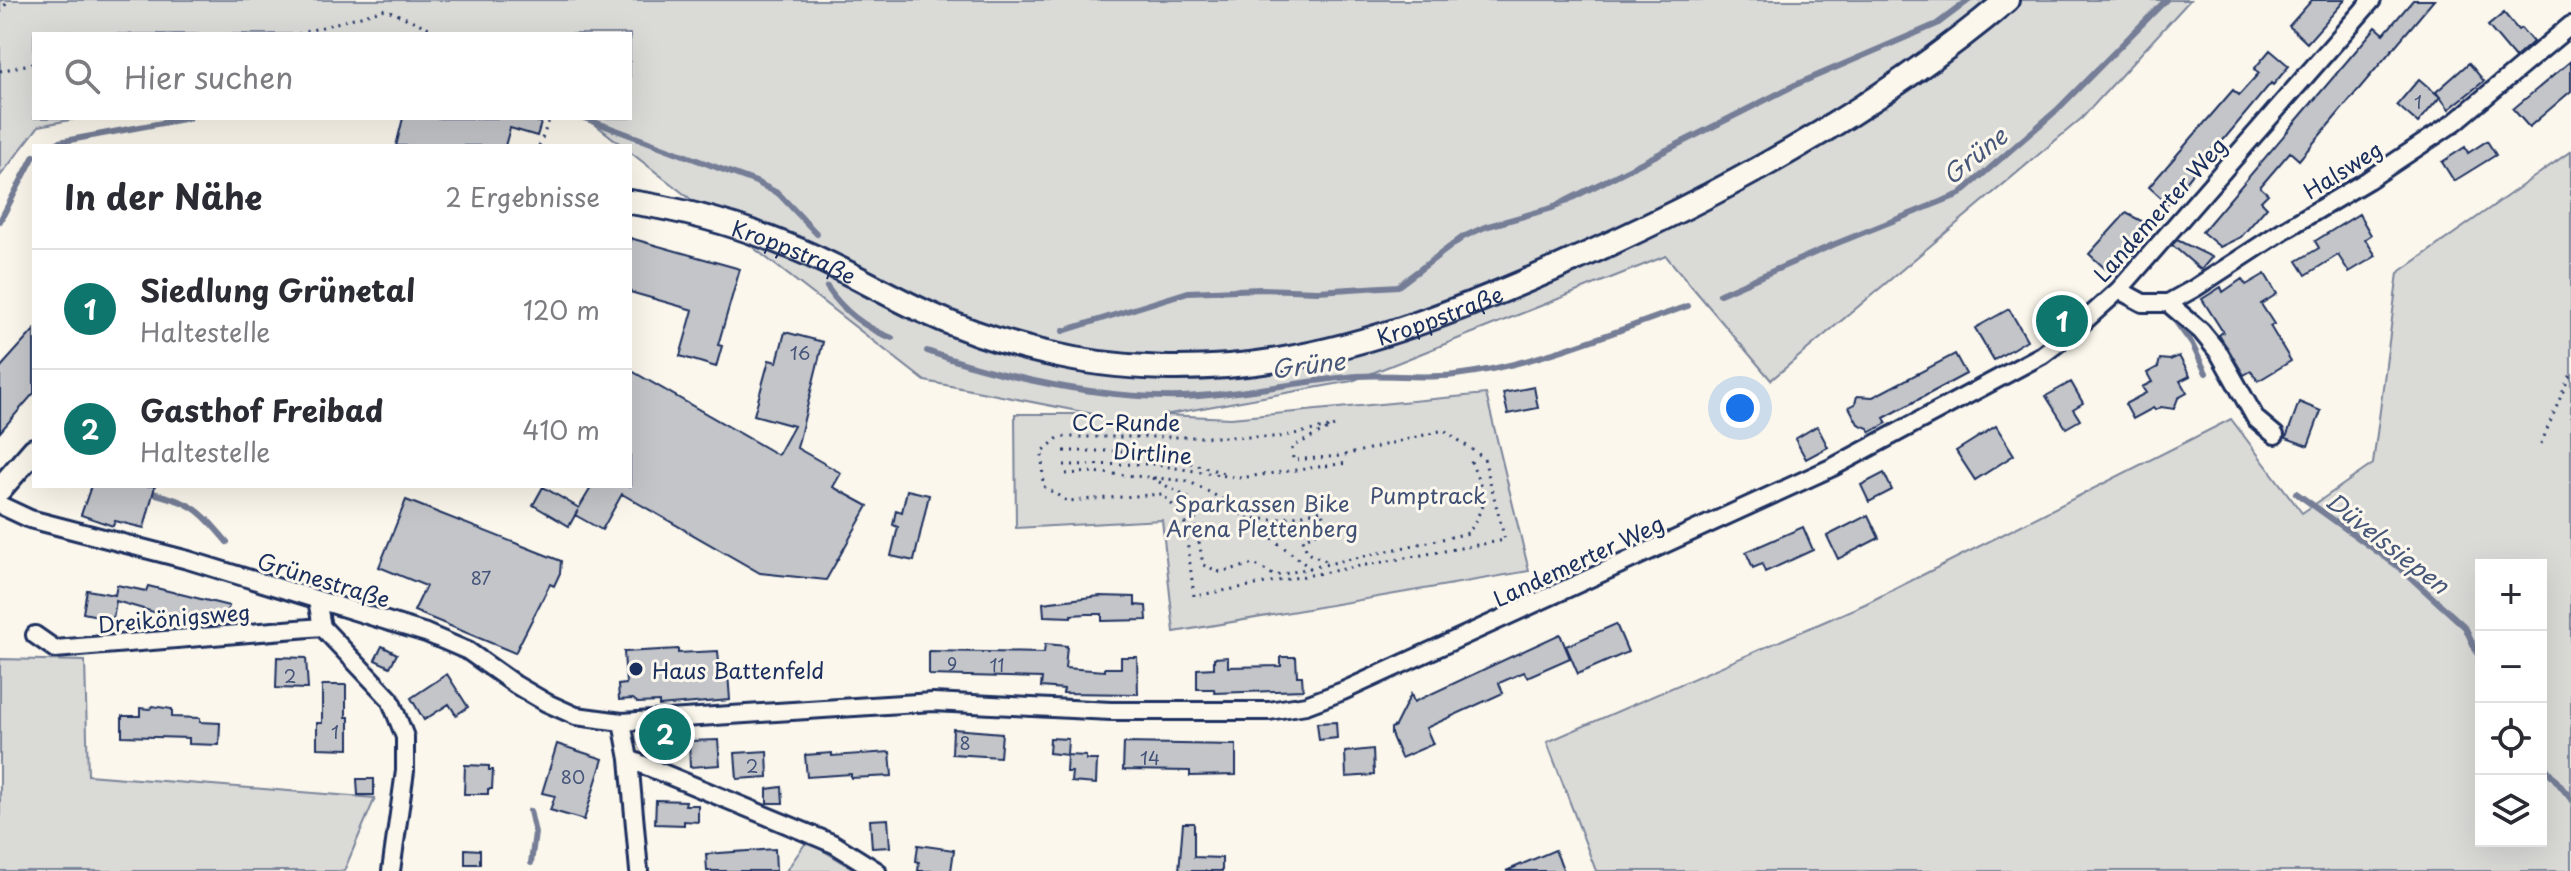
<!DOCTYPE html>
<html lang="de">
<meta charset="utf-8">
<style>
body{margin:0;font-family:"Playpen Sans",sans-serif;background:#f2f2f3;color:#2b2b33}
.controls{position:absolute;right:24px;bottom:24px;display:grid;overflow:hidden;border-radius:0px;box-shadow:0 8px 32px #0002}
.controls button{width:72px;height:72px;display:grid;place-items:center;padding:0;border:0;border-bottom:2px solid #e1e1e2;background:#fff;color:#2b2b33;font:40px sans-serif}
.you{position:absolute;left:1740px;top:408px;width:28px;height:28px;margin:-20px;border:6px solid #fff;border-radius:50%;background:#1a73e8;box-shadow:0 0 0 12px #1a73e833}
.badge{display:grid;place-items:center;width:52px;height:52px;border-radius:50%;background:#0f766e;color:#fff;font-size:26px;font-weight:700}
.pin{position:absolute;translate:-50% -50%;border:4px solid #fff;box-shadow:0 2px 8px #0006}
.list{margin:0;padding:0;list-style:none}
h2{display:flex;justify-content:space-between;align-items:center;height:104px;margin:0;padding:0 32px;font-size:34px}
h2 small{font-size:26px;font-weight:400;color:#7c7c81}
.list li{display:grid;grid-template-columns:52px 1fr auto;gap:24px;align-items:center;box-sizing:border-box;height:120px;padding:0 32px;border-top:2px solid #e1e1e2}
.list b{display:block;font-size:30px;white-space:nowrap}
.list p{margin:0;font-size:26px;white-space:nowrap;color:#7c7c81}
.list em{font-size:26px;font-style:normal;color:#7c7c81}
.icon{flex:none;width:44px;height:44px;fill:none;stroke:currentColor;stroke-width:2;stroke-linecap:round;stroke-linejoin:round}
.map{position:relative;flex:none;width:2571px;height:871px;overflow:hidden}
.search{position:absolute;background:#fff;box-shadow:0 8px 32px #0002;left:32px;top:32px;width:600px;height:88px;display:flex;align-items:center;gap:20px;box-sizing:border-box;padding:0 28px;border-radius:0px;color:#7c7c81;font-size:30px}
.panel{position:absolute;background:#fff;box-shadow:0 8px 32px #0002;left:32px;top:144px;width:600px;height:344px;border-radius:0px}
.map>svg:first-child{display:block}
</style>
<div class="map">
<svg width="2571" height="871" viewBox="0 0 2571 871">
<rect width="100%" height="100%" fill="#fbf7ec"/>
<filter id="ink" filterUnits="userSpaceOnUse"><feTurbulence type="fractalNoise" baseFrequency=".0125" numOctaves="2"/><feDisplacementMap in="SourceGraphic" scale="16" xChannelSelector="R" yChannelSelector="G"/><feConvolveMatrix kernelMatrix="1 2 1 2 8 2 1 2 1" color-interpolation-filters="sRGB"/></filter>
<g filter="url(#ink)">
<path fill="#dadad7" stroke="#7a849a" stroke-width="2" fill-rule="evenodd" d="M0,0H2190L2082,118L1771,380L1666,256L1352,381L1164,415L1231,418L1486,394L1529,571L1174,632L1162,520L1016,528L1015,414H1093L925,381L630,152V146H623L587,118H630V34H34V118H80L39,126L0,176Z
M2571,151V871H1596L1547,742L1865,604L2231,419L2302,513L2373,464L2398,273ZM2481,565H2541V841H2481Z
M0,659L85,661L88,775L375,798L344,871H0Z
M807,841L857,871H786Z"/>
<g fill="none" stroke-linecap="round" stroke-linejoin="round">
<path stroke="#747e96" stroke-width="6" d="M584,118L756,182L779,194L817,234
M52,146L59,142L189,118
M0,221L34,156
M827,287C843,311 865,328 892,338
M1720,294L1835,244L1960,194L2057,110L2166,0
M2176,322L2192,344L2206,373
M1063,331L1188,292L1261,289L1318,291L1398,286L1463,237L1485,227L1552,208L1795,85L1937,24L1969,0
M927,351C1002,378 1103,399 1183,397C1242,395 1300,381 1358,376C1390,374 1423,379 1455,375C1534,366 1614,331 1688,306
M149,492C194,504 196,506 227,542
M2296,493L2399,567L2465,627L2481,661
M2541,762L2571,799
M530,811L535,833L531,863"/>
</g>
<path fill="#c3c5c9" stroke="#1b2f5e" stroke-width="2" d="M2312,0H2345L2307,43L2289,26Z
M2413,0H2434L2299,160L2290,152L2260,187L2268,194L2261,201L2267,207L2241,237L2220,247L2202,232L2376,27L2384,34Z
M2504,13L2518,30L2521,28L2533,42L2515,58L2488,26Z
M2270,50L2289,66L2273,85L2271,83L2220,144L2218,142L2168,204L2149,187L2233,90L2239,95L2259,73L2254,69Z
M2571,61V91L2529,127L2513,109Z
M2469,63L2484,81L2449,109L2436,92Z
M2419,79L2440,97L2418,123L2397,105Z
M403,118H528L541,123L537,136L510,128L505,146H396Z
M2487,141L2496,155L2454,181L2442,162L2465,147L2468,153Z
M2126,213L2149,225L2133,255L2127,252L2109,272L2089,254Z
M2359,214L2371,235L2365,239L2376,256L2349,272L2338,255L2306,275L2297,261L2319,248L2315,241Z
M630,238L740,269L718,345L722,346L716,367L680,356L693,310L630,292Z
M2177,240L2212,257L2201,270L2172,245Z
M2265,274L2277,294L2261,304L2274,324L2270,326L2291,361L2258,381L2251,371L2244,375L2219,335L2223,332L2202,299L2221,287L2223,292L2242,279L2246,285Z
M2009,309L2027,340L1994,360L1975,328Z
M34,330V393L0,432V368Z
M785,332L823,342L797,448L841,473L833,487L868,506L826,580L760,573L622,494L602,530L575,515L578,510L569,526L533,505L543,487L579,508L592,486H630V370L778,455L794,426L754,415L769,360L777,362Z
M1955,354L1966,374L1884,418L1887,423L1871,432L1868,428L1858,424L1849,407L1855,404L1857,396L1873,397Z
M2179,356L2190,376L2180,381L2187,393L2178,398L2174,409L2161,407L2155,410L2153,408L2133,419L2125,404L2146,393L2142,387L2152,382L2147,373L2158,367L2160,359L2170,360Z
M2071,382L2083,403L2073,409L2080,420L2066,428L2046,396Z
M1534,387L1538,408L1508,414L1503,393Z
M2299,402L2321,411L2308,446L2286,438Z
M1817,426L1828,447L1806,459L1795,439Z
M1996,426L2014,455L1975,480L1956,451Z
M1884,473L1892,490L1869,502L1861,485Z
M91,486H155L144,528L115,521L113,526L81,515Z
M907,490L929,495L914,561L891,556L898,527L893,525L896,510L902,512Z
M406,500L561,561L560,573L554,586L550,584L515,653L414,611L426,586L379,567Z
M1868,515L1879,538L1838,559L1827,536Z
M1803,527L1813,550L1765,572L1762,564L1753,568L1746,552Z
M117,585L146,591L148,586L229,606L224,624L192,618L191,623L116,601L113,619L83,613L87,590L115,595Z
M1100,596L1135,597V605L1146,606L1147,620L1102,621V614H1087L1071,615V617L1044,616L1043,603Z
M1616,624L1628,652L1578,674L1566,646Z
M1560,634L1570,658L1527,677L1524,672L1499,683L1503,693L1426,728L1433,744L1401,758L1391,734V728L1395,726L1411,694L1414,702Z
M1045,644L1067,646L1065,668L1105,671V668H1121V657H1137L1138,694L1063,693L1064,689L1041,687L1042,678L929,675V651L1044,653Z
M382,646L397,654L390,667L375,660Z
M678,649V653L718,651L720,674L728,673L730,700L659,706V702L638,703L633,699L619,700L618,685L626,684L624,652Z
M277,657L306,658L308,689L276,688Z
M1228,657V667L1281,666V657H1296L1297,676H1302L1303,690L1215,693L1214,689H1197V669L1214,668V658Z
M447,674L468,707L456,715L449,704L424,720L411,698Z
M322,685H346V717H349V749L317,748V723H322Z
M152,706L172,709V717L200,718V722L220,723L219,745L189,744V738L122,736V716H140V708L150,709Z
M1336,722L1337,738L1319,740L1317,723Z
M953,729L1002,733L1000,757L952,754Z
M1050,738L1068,739L1067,755L1049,753Z
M718,740L720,765L690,767L689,741Z
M1124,743L1236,745V775L1190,776V771L1123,770Z
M557,744L603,759L584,820L550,810L555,796L542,793Z
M1373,749L1374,775L1346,777L1345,752Z
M767,751L768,777L737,779L735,753Z
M890,752L892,776L851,778V774L807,777L805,755L832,753V756Z
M1067,755L1086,756V760H1097L1096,784L1071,782L1072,772H1066Z
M465,765L489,766V770H493L492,789H488V794H464Z
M357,779H374V795H358Z
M782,787L783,803H767V789Z
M656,800L686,801L685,805H698V822L684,821V825L655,824Z
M888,819L890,847L872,848L870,820Z
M1183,823H1194V857L1222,858V871H1179Z
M918,845L954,850L951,871H918L919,862L916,861Z
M465,849L480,850V864H465Z
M775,849L776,871H707L706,854Z
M1555,850L1564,871H1506Z"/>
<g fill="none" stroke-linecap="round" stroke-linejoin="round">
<g stroke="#1b2f5e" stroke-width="22">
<path id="minor" d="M2119,290L2143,303H2168L2195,288L2284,230L2368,180L2455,122L2571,25
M2168,303L2201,331L2219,353L2256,419L2275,435
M0,505L30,519L188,560L426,633L468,651L516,685L547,703L576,716L622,722L933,702L1111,711H1269L1306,705L1343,691L1833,467L2042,355L2070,334L2119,290L2372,0
M317,600L322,627L390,699L405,737V771L391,871
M35,635L55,649L322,627
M622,722L629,759L639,871
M629,759L834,844L877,871"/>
</g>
<g stroke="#1b2f5e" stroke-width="28">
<g id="tertiary">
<path id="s1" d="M630,202C685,210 738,225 789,246C836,264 879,291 925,312C962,329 1005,344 1046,353C1119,371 1203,372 1278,360C1374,344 1467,307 1556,268C1716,198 1873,113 2007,0"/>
<path d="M0,489L34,450"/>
</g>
</g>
<path stroke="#1b2f5e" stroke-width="3" stroke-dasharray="2 6" stroke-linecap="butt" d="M0,12L9,0
M298,34L385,9L443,34
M0,71L34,63
M539,146L550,118
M1334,426L1292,447L1293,460L1341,456L1444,430L1484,458L1505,540L1194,596L1184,517L1162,494L1067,501L1043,486L1042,452L1059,437H1279Z
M2541,444L2571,372
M1064,451H1152L1227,474
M1064,465L1150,464L1239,478L1347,463
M1066,474L1092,472L1188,481L1220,498L1310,568L1469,533L1486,500L1470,459
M1152,478L1192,500L1203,565L1220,572L1254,564L1275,576L1310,568
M1247,518L1275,520L1322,510L1325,529L1303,539L1307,553L1331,563"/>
<use href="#minor" stroke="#fbf7ec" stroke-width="16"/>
<use href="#tertiary" stroke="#fbf7ec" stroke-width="22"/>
</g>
</g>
<circle fill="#1b2f5e" stroke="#fbf7ec" stroke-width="3" cx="636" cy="669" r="8"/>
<g text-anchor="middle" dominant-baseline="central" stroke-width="6" stroke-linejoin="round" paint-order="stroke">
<g font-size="18" fill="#455479">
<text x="2418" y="101">1</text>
<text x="800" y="352">16</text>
<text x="481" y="577">87</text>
<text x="952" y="663">9</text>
<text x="997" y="664">11</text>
<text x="290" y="675">2</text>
<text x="335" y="731">1</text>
<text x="965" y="742">8</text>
<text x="1150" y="757">14</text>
<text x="752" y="765">2</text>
<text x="573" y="776">80</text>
</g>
<g font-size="22" fill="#1b2f5e" stroke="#fbf7ec">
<text transform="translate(2342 169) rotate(-32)">Halsweg</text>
<text transform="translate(2159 209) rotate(-48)">Landemerter Weg</text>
<text stroke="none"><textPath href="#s1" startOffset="172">Kroppstraße</textPath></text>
<text stroke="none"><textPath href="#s1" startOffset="846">Kroppstraße</textPath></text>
<text x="1126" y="421">CC-Runde</text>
<text transform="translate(1153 452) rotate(4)">Dirtline</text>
<text transform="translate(1578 560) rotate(-25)">Landemerter Weg</text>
<text transform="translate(324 579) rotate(17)">Grünestraße</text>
<text transform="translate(174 617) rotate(-5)">Dreikönigsweg</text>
</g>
<g font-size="22" fill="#415176" stroke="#fbf7ec">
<text x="1428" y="494">Pumptrack</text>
<text x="1262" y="502">Sparkassen Bike<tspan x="1262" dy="25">Arena Plettenberg</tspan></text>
</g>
<g font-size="22" fill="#1b2f5e" stroke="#fbf7ec" text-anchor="start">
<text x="652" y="669">Haus Battenfeld</text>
</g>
<g font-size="24" font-style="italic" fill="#47577a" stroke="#fbf7ec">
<text transform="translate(1974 155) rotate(-39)">Grüne</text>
<text transform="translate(1308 364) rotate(-7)">Grüne</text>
<text transform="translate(2388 542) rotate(38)">Düvelssiepen</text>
</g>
</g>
</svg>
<div class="controls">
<button>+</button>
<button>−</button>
<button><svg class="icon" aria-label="locate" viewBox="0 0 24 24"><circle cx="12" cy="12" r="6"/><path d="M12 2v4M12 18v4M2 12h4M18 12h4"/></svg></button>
<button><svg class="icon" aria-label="layers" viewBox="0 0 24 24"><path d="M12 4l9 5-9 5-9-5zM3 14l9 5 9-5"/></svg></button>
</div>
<div class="you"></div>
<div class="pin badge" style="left:2062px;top:321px">1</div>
<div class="pin badge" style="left:665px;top:734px">2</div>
<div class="search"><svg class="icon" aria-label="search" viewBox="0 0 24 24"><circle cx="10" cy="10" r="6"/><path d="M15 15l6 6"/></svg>Hier suchen</div>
<section class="panel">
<h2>In der Nähe<small>2 Ergebnisse</small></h2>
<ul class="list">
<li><span class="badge">1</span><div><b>Siedlung Grünetal</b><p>Haltestelle</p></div><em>120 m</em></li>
<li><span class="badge">2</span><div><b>Gasthof Freibad</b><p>Haltestelle</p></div><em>410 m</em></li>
</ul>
</section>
</div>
